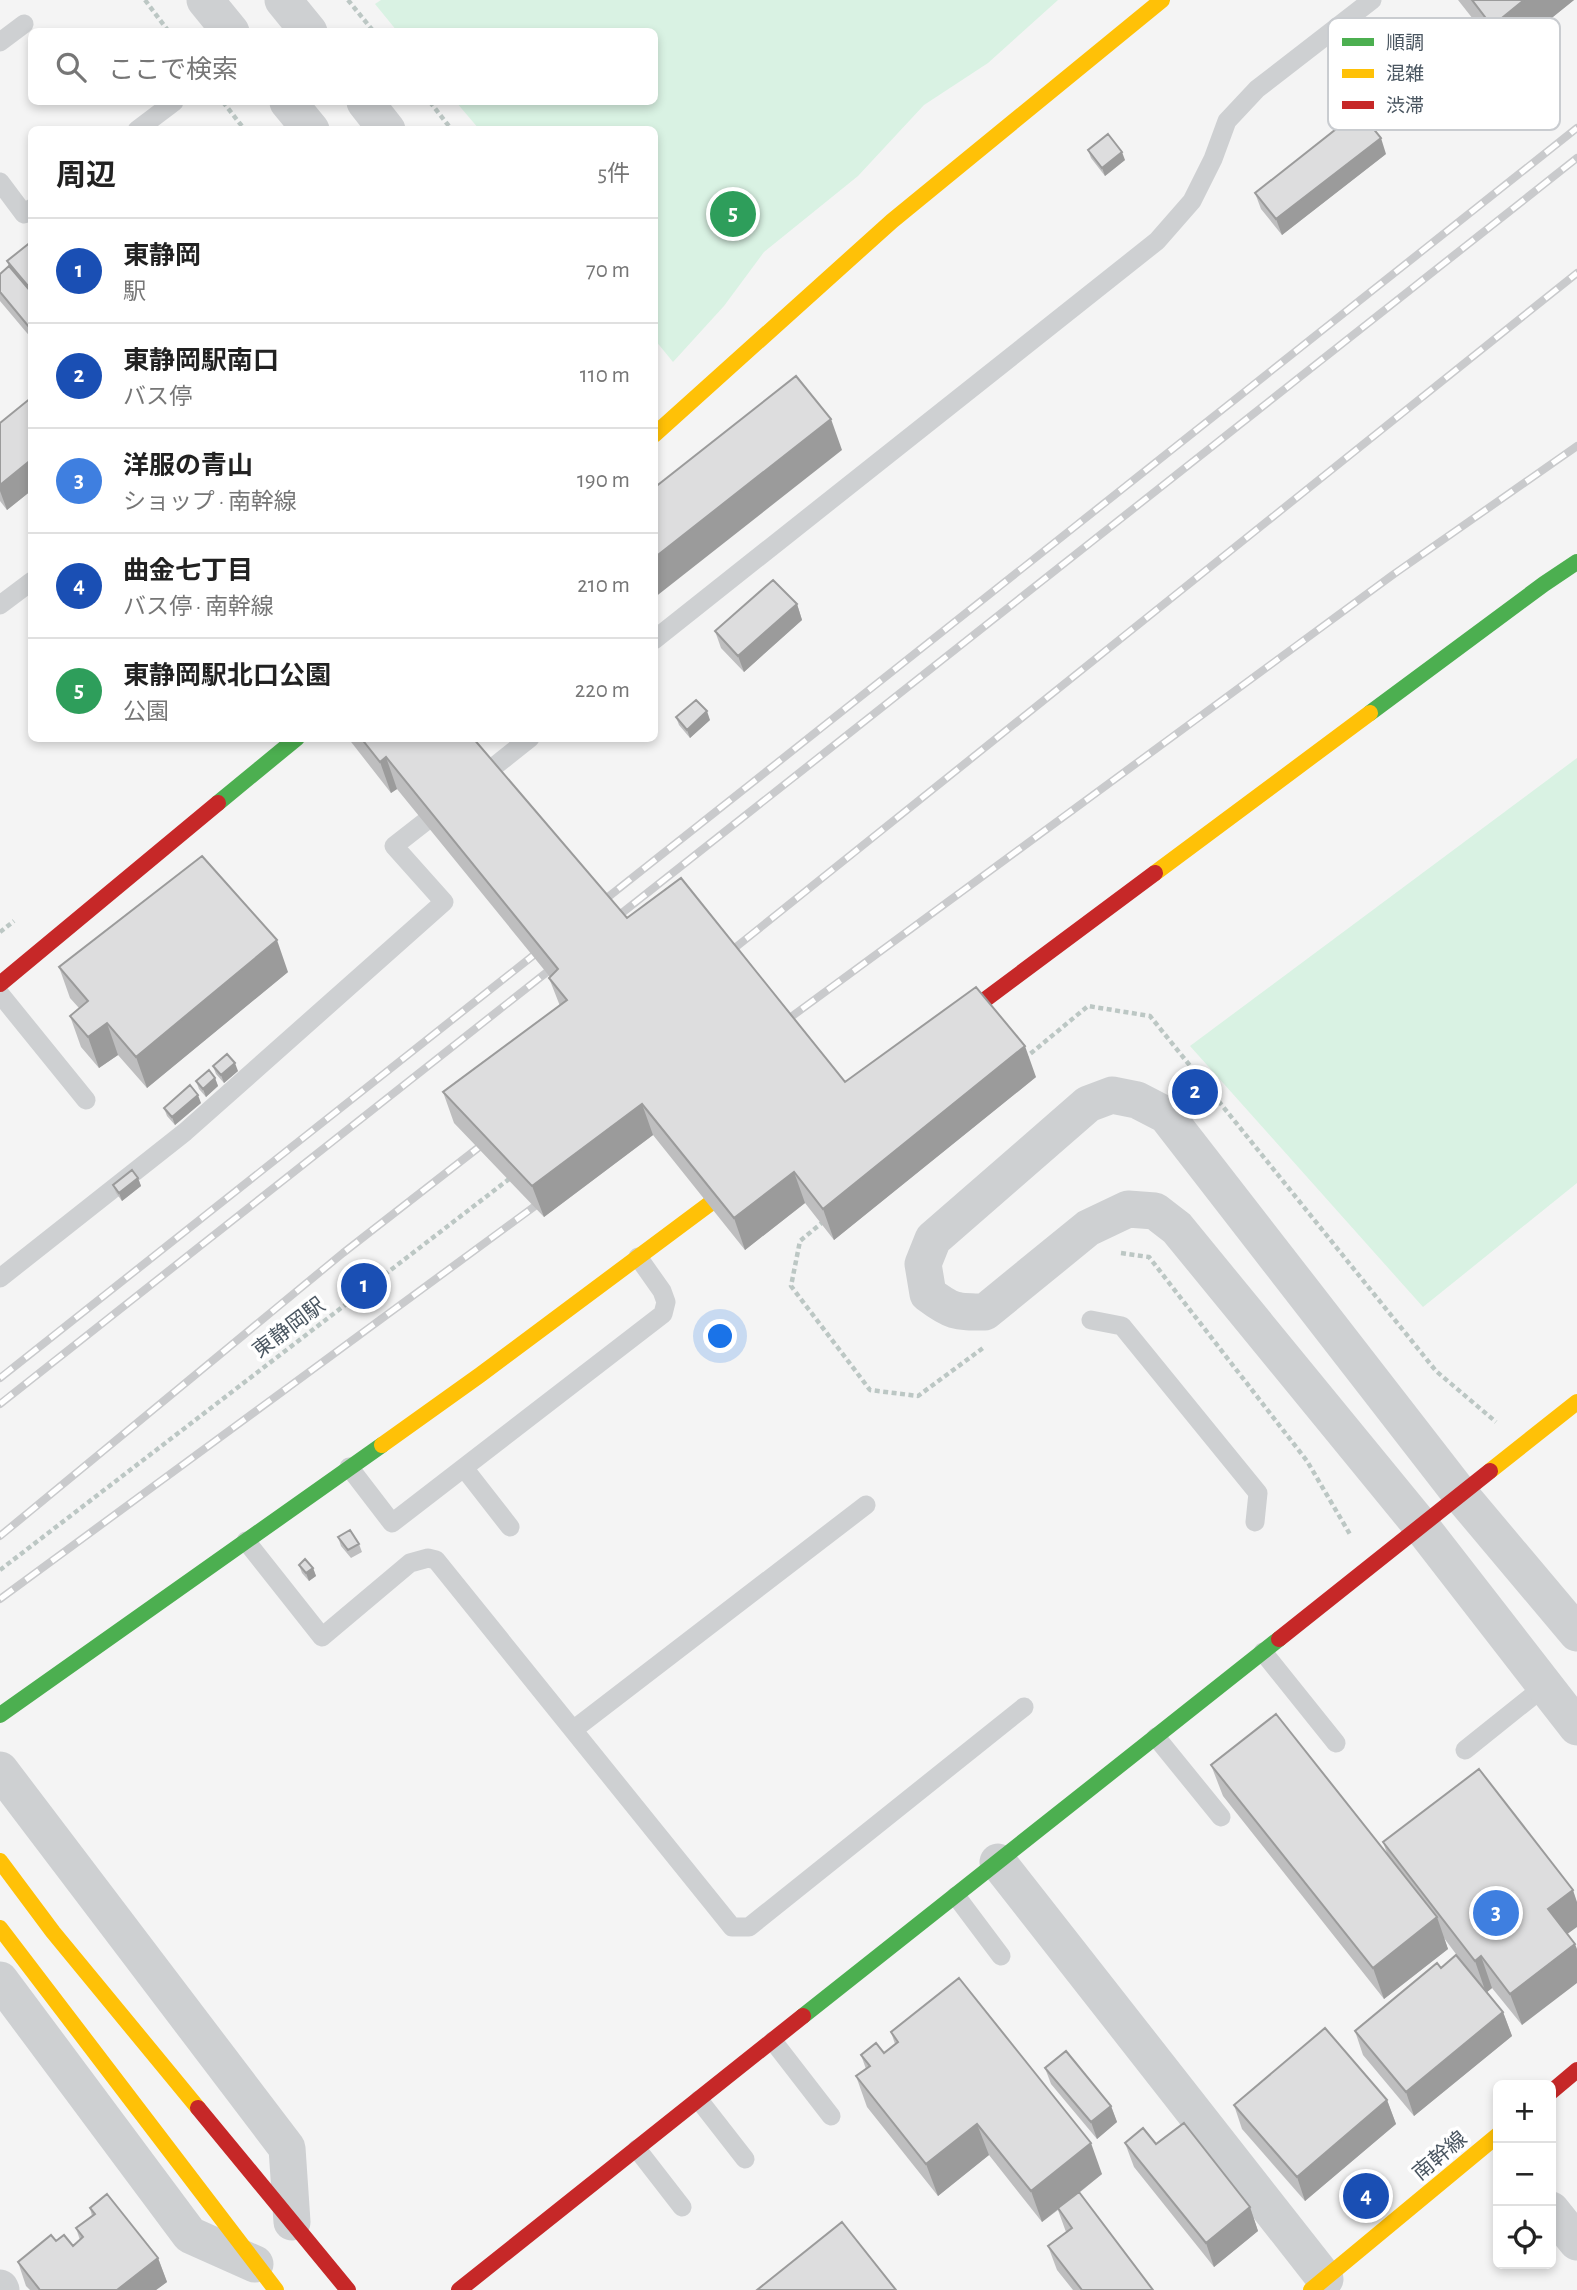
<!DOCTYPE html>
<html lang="ja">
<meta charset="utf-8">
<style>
body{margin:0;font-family:"Alegreya Sans","Noto Sans JP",sans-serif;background:#f2f2f2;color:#222}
.controls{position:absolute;right:21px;bottom:21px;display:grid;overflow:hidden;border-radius:10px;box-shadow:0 4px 10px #0003}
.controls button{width:63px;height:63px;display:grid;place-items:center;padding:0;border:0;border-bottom:2px solid #e0e0e0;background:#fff;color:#222;font:35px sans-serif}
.you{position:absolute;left:721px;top:1337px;width:24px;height:24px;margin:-18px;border:5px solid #fff;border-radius:50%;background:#1a73e8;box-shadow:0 0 0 10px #1a73e833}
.badge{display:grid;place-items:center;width:46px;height:46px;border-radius:50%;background:#868d94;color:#fff;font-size:23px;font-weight:700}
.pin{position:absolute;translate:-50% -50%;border:4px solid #fff;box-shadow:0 2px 7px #0006}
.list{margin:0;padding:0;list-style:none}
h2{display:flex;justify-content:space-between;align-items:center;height:91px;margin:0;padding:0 28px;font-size:30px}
h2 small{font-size:23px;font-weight:400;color:#767676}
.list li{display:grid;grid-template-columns:46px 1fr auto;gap:21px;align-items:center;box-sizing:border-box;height:105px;padding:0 28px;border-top:2px solid #e0e0e0}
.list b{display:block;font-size:26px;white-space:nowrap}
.list p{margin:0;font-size:23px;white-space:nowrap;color:#767676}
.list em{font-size:23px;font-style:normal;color:#767676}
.icon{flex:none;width:38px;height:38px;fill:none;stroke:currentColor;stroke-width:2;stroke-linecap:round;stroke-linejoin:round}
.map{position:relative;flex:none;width:1577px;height:2290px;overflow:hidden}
.search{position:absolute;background:#fff;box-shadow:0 4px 10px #0003;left:28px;top:28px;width:630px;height:77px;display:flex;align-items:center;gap:18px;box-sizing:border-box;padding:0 24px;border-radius:10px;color:#767676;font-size:26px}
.panel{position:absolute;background:#fff;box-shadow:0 4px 10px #0003;left:28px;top:126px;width:630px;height:616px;border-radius:10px}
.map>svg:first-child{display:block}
</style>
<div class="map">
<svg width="1577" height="2290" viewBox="0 0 1577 2290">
<rect width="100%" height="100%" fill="#f4f4f4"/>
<path fill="#d9f2e3" d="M381,0H1058L988,63L924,105L858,176L764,252L724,306L673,362L655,340L654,130L479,129L456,102H654V32L397,31L375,4Z
M1577,758V1183L1423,1307L1190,1046Z"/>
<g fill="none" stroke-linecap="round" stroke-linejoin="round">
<path stroke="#bcc7c4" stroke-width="4.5" stroke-dasharray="5 3.5" stroke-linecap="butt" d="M145,0L169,32
M348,0L374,32
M223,102L245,130
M430,102L452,130
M0,932L14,921
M1024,1059L1088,1006L1150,1016L1436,1371L1496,1422
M824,1221L800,1241L791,1286L870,1390L918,1396L983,1348
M1121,1253L1149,1257L1307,1461L1351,1536
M0,1570L513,1176"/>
<path stroke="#ced0d2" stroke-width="19" d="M0,42L24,24
M137,130L174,102
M0,182L24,214L32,208
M0,605L32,581
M654,640L1157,241L1192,201L1213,159L1227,121L1257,89L1372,0
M476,781L530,738
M0,994L86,1100
M0,1278L185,1132L444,902L394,846L444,807
M1091,1320L1122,1326L1258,1493L1255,1522
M349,1467L392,1523L663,1314L666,1302L662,1291L638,1257
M464,1468L510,1527
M246,1541L322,1637L410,1563L428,1558L436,1560L732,1927H749L1024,1707
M1263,1652L1336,1743
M573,1730L866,1505
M1156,1737L1221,1817
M1465,1750L1545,1686
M956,1896L1001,1956
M773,2041L831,2116
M699,2100L745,2159
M637,2149L682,2207"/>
<path stroke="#ced0d2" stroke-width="37" d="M205,0L231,32
M283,0L309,32
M288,102L311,130
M365,102L387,130
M1577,1633L1460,1494L1166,1115L1137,1100L1112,1095L1088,1104L933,1239L923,1264L928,1294C952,1312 955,1312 985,1312L1088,1228L1128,1209L1155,1211L1177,1228L1421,1526L1577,1727
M0,1770L287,2148L292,2222
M998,1862L1325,2279
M0,1980L190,2235L255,2264
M1551,2210L1577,2242
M0,2288L1,2290"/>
<path stroke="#4caf50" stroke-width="16" d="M1370,713L1544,584L1577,562
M218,803L297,738
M0,1715L382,1445
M803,2016L1279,1639"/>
<path stroke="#ffc107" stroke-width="16" d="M654,435L892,221L1162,0
M1155,873L1370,713
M382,1445L480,1375L751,1173
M1490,1471L1577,1402
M0,1861L53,1932L198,2108
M0,1928L276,2290
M1311,2290L1498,2135"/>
<path stroke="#c62828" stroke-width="16" d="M0,984L218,803
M943,1031L1155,873
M1279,1639L1490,1471
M1551,2092L1577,2070
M198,2108L348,2290
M459,2290L803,2016"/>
<g stroke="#c9cacc" stroke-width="8">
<path id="rail" d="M593,909L1577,128
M608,924L1577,158
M721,959L1577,273
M776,1028L1394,574L1577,446
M0,1378L549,943
M0,1404L561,961
M0,1536L343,1253L492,1137
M0,1599L550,1195"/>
</g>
<use href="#rail" stroke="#fff" stroke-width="5" stroke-dasharray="16" stroke-linecap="butt"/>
</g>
<path fill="#bebebf" d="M1458,0H1574L1503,57Z
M1088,150L1125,160L1105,176L1091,158Z
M1386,154L1282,235L1261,209L1255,193Z
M32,241V339L0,301V274L9,267L7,261Z
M32,397V490L7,510L0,501V423Z
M797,604L802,620L744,672L721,648L715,631Z
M676,717L710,720L690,738L679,725Z
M348,738H473L627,918L845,1082L1036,1077L834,1240L805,1203L745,1250L653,1135L544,1217L454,1123L443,1092L560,1006L549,978L550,977L397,789L391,793Z
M59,967L288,972L147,1088L118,1055L99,1068L81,1047L70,1016L79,1008L70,998Z
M213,1066L238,1071L224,1083L216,1074Z
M215,1078L218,1086L206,1097L199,1089L196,1081Z
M201,1103L175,1125L167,1116L164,1108Z
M138,1178L141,1186L122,1201L116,1193L113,1185Z
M338,1537L359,1544L362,1552L351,1558L341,1546Z
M299,1565L313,1568L316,1576L309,1581L302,1573Z
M1211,1765L1388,1856L1383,1842L1567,1934L1522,2025L1492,1988L1487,1992L1503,2012L1512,2036L1414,2116L1363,2055L1355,2031L1441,1968L1465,1966L1444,1938L1448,1949L1384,1999L1223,1796Z
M891,2032L1102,2174L1079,2193L1153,2290H1073L1057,2270L1048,2246L1066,2232L1058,2210L1042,2222L989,2155L938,2196L867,2107L856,2076L866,2069L861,2055L884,2053L895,2044Z
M1045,2068L1111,2106L1117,2122L1097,2139L1051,2084Z
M1387,2100L1396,2124L1305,2201L1242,2129L1234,2105Z
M1125,2143L1156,2144L1250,2207L1258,2231L1214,2267L1134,2167Z
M90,2208L158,2258L167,2282L156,2290H30L26,2286L18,2262L73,2246L80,2240L76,2228L92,2216Z"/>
<path fill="#9b9b9b" d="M1524,0H1574L1503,57L1492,26Z
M1381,138L1386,154L1282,235L1276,219Z
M1122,152L1125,160L1105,176L1102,168Z
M831,419L842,450L654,598V558Z
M32,459V490L7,510L0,491V485Z
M797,604L802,620L744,672L738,656Z
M707,711L710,720L690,738L687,730Z
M386,757L397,789L391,793L380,762Z
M277,940L288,972L147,1088L136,1057Z
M107,1023L118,1055L99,1068L88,1037Z
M1025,1046L1036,1077L834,1240L823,1209Z
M235,1063L238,1071L224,1083L221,1075Z
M215,1078L218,1086L206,1097L203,1089Z
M198,1095L201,1103L175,1125L172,1117Z
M642,1104L653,1135L544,1217L532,1186Z
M794,1172L805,1203L745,1250L734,1218Z
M138,1178L141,1186L122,1201L119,1193Z
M313,1568L316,1576L309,1581L306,1573Z
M1573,1890L1577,1902V1927L1559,1940L1548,1909Z
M1437,1917L1448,1949L1384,1999L1373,1968Z
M1575,1944L1577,1949V1983L1522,2025L1510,1994Z
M1481,1956L1492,1988L1486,1993L1475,1961Z
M1503,2012L1512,2036L1414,2116L1406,2092Z
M1387,2100L1396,2124L1305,2201L1297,2177Z
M1111,2106L1117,2122L1097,2139L1091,2122Z
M977,2124L989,2155L938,2196L926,2164Z
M1091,2143L1102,2174L1042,2222L1031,2191Z
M1250,2207L1258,2231L1214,2267L1206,2243Z
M158,2258L167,2282L156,2290H117Z"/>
<path fill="#ddddde" stroke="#9b9b9b" stroke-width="2" d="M1472,0H1524L1492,26Z
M1359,111L1381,138L1276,219L1255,193Z
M1108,134L1122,152L1102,168L1088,150Z
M32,241V284L28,286L7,261Z
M9,266L32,293V324L29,327L0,292V274Z
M796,376L831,419L654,558V488Z
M32,397V459L0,485V423Z
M773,580L797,604L738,656L715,631Z
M696,700L707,711L687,730L676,717Z
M361,738H473L627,918L681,878L845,1082L976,987L1025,1046L823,1209L794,1172L734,1218L642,1104L532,1186L443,1092L567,1000L549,978L558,969L386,757L380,762Z
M202,856L277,940L136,1057L107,1023L88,1037L70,1016L88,1001L59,967Z
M227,1054L235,1063L221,1075L213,1066Z
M209,1070L215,1078L203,1089L196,1081Z
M190,1085L198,1095L172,1117L164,1108Z
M132,1170L138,1178L119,1193L113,1185Z
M350,1530L359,1544L348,1550L338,1537Z
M305,1559L313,1568L306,1573L299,1565Z
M1276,1714L1437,1917L1373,1968L1211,1765Z
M1479,1769L1573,1890L1548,1909L1575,1944L1510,1994L1481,1956L1475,1961L1383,1842Z
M1456,1955L1503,2012L1406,2092L1355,2031L1437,1963L1441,1968Z
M959,1978L1091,2143L1031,2191L977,2124L926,2164L856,2076L870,2066L861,2055L876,2043L884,2053L898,2042L891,2032Z
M1325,2028L1387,2100L1297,2177L1234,2105Z
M1066,2051L1111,2106L1091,2122L1045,2068Z
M1184,2123L1250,2207L1206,2243L1125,2143L1143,2128L1156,2144Z
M1079,2192L1153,2290H1082L1048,2246L1072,2228L1058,2208Z
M107,2194L158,2258L117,2290H40L18,2262L51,2235L56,2241L64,2235L73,2246L83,2237L76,2228L95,2214L90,2208Z
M842,2222L896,2290H757Z"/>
<g text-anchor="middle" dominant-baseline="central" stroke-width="7" stroke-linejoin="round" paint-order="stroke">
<g font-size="21" fill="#4a5661" stroke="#fff">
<text transform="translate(289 1328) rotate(-37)">東静岡駅</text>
<text transform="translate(1440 2156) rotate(-40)">南幹線</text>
</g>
</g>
<rect x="1328" y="18" width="232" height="112" rx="10" fill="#fff" stroke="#c9ccd0" stroke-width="2"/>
<rect x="1342" y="38" width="32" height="8" fill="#4caf50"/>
<rect x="1342" y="69" width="32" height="9" fill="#ffc107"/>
<rect x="1342" y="101" width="32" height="8" fill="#c62828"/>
<g font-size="19" fill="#4a5661">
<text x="1386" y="49">順調</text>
<text x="1386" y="80">混雑</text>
<text x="1386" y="112">渋滞</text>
</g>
</svg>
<div class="controls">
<button>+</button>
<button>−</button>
<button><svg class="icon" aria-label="locate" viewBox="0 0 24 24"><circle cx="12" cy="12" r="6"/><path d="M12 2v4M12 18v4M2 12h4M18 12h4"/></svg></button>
</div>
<div class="you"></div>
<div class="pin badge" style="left:364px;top:1286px;background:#1a4fb4">1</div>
<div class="pin badge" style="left:1195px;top:1092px;background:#1a4fb4">2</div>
<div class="pin badge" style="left:1496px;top:1913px;background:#3f7fe0">3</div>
<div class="pin badge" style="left:1366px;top:2196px;background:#1a4fb4">4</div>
<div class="pin badge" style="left:733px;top:214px;background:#2e9e5b">5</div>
<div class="search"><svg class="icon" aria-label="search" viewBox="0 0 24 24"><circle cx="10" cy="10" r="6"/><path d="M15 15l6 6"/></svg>ここで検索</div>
<section class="panel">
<h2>周辺<small>5件</small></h2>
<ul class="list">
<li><span class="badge" style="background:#1a4fb4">1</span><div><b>東静岡</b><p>駅</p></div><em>70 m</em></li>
<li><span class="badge" style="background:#1a4fb4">2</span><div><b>東静岡駅南口</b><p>バス停</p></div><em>110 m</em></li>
<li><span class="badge" style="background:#3f7fe0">3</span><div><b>洋服の青山</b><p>ショップ · 南幹線</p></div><em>190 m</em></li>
<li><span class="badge" style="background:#1a4fb4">4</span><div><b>曲金七丁目</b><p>バス停 · 南幹線</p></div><em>210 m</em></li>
<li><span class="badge" style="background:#2e9e5b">5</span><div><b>東静岡駅北口公園</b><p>公園</p></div><em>220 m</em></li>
</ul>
</section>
</div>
